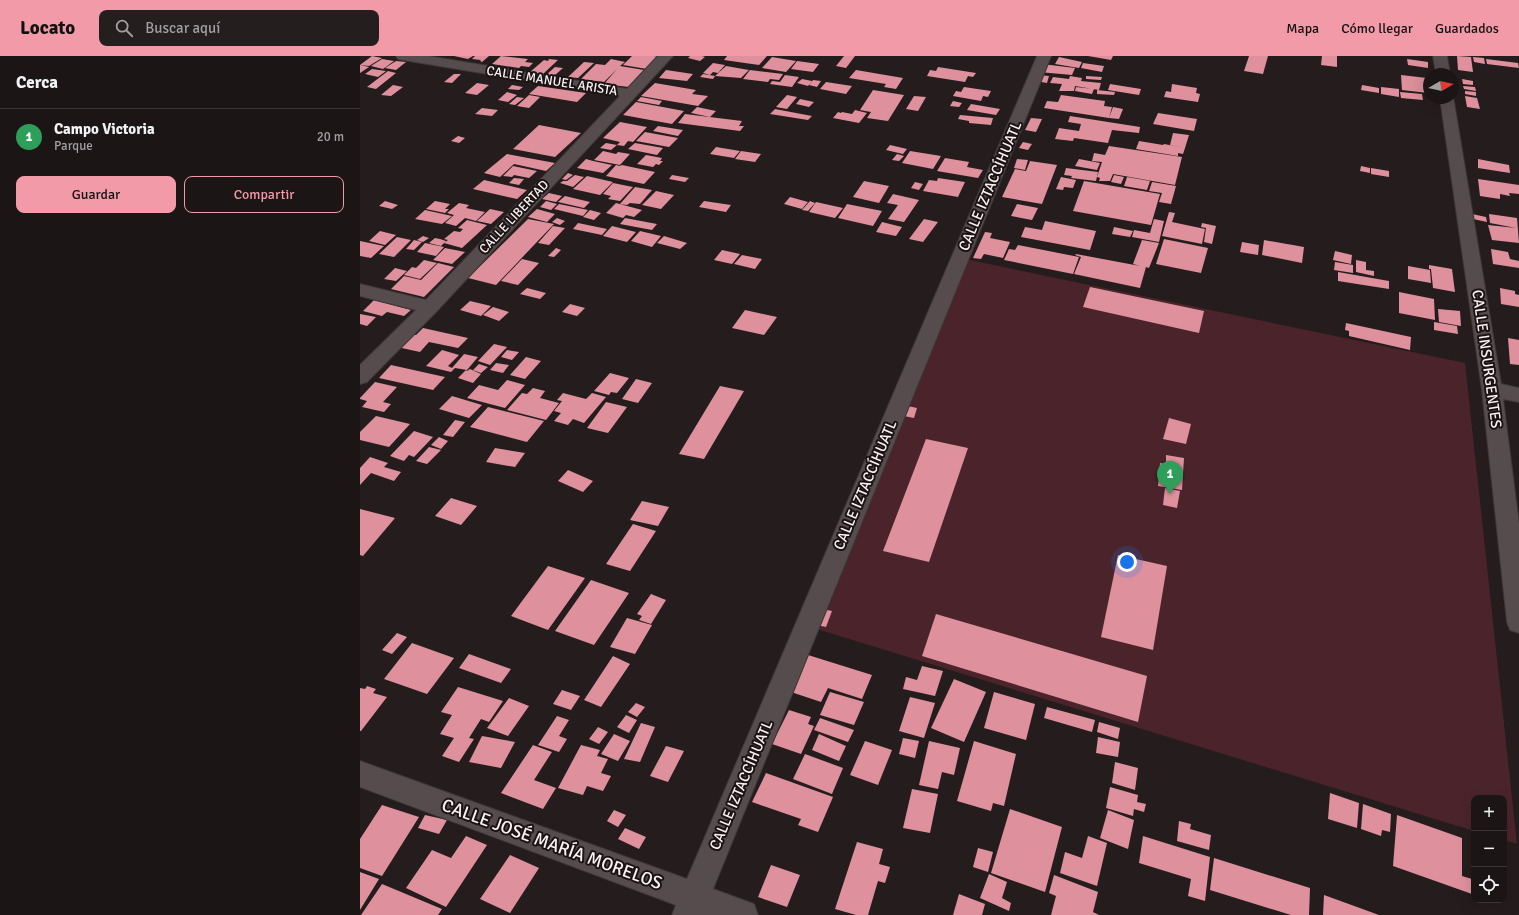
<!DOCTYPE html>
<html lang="es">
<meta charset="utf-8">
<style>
body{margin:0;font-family:Signika,sans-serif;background:#251e1f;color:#f1f3f6}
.controls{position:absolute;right:12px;bottom:12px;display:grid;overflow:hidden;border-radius:8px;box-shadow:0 4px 16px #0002}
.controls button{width:36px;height:36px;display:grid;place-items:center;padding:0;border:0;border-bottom:1px solid #3a3435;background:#1c1516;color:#f1f3f6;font:20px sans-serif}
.compass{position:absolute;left:1063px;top:12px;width:36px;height:36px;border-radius:50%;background:#1c1516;box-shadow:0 4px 16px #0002;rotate:81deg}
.you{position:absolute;left:767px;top:506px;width:14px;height:14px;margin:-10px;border:3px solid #fff;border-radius:50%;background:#1a73e8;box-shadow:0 0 0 6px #1a73e833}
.badge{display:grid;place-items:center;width:26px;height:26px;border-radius:50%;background:#f39aa8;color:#fff;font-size:13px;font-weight:700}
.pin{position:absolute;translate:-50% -33px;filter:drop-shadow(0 1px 2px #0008)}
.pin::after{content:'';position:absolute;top:21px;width:14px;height:12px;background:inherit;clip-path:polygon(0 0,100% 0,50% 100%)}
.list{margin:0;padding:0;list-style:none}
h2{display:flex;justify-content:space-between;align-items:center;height:52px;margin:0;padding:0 16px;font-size:17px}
h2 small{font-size:13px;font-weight:400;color:#a09fa1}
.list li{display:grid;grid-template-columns:26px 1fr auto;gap:12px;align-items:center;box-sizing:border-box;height:56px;padding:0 16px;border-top:1px solid #3a3435}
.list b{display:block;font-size:15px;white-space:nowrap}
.list p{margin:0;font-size:13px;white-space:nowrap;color:#a09fa1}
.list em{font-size:13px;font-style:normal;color:#a09fa1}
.actions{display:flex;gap:8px;padding:12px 16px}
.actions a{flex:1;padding:9px 0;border:1px solid #f39aa8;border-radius:8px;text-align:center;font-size:14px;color:#f39aa8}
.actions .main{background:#f39aa8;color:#111}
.icon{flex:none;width:22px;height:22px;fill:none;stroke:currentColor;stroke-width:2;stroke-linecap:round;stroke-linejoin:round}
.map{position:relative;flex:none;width:1159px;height:859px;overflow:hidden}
header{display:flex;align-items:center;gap:24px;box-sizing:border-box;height:56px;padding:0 20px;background:#f39aa8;color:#111}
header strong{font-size:19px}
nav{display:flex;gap:22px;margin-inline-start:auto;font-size:14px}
.search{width:280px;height:36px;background:#251e1f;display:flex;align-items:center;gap:10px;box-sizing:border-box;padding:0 14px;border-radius:8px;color:#a09fa1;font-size:15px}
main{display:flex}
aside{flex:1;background:#1c1516}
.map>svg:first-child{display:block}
</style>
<header>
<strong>Locato</strong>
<div class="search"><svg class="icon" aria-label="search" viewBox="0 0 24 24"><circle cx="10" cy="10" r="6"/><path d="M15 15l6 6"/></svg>Buscar aquí</div>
<nav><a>Mapa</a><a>Cómo llegar</a><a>Guardados</a></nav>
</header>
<main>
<aside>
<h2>Cerca<small></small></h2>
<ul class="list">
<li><span class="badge" style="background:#2e9e5b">1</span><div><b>Campo Victoria</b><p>Parque</p></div><em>20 m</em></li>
</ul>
<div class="actions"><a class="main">Guardar</a><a>Compartir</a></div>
</aside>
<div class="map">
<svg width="1159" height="859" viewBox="0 0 1159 859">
<rect width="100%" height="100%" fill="#251c1d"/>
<path fill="#4b242b" d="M600,202L1105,307L1157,788L1144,784V742H1114V775L447,570Z"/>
<path fill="#de919d" d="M12,0L22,2L9,10L0,9Z
M94,0H113L108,3Z
M115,0H129L122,6L120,5L121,4L112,3Z
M141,0L168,3L165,6L173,7L169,11L161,10L159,12L132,8Z
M272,0H294L299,1L287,13L263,9Z
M330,0H342L345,1L340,5L328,2Z
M367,0H407L399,9L364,4Z
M484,0H495L486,12L476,10Z
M728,0H753L751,4Z
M889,0H908L903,18L884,15Z
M962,0H977V11L961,9Z
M1097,0L1111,1L1113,16L1098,14Z
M412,1L436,5L426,16L402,12Z
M699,1L722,6L719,12L695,8Z
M1113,1L1124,2L1125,8L1114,6Z
M22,3L34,5L23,13L11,10Z
M189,3L198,4L183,18L170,16L184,4L188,5Z
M251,3L265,6L260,10L284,14L269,31L244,28L257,13L244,26L221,23L236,8L245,9Z
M1047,3L1068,6V12L1048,9Z
M1126,3L1158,7L1159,12L1127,8Z
M36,5L46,6L36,14L25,12Z
M437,5L459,8L453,16L431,13Z
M224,6L234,7L218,22L208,21Z
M353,7L365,9L358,17L353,16L350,19L343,17Z
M723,7L744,10L742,16L721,12Z
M682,8L715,12L712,19L679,16Z
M0,9L9,11L0,17Z
M366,10L389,14L381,22L355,20Z
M195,11L203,12L194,20L186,19Z
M578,11L616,17L613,21L608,20L605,26L567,20L570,14L576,15Z
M12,13L26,15L18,21L5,18Z
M306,14L333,18L327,25L299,22Z
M390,14L423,18L419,24L410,23L408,26L383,23Z
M496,14L543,22L536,33L524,31L526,28L489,22Z
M28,15L36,17L16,33L7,31Z
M94,18H101L92,27L84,26Z
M343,18L355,20L353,23L340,21Z
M425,19L439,21L432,31L410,28L412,25L420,26Z
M678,19L689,20L687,27L676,25Z
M1041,19L1067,22L1068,37L1042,34Z
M710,20L722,22L721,25L741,27L739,34L715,30L714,35H699L702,28L690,27L693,21L709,23Z
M726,20L742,21L741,24L726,23Z
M442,23L452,25L448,30L437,27Z
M1102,23L1113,25V29L1103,28Z
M453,24L461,25L457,31L449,29Z
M466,26L492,30L486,38L460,33Z
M117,27L129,29L117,39L105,37Z
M295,27L336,34L332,38L348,40L338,50L281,40Z
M750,28L781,33L779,39L748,34Z
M812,28L837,32L836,37L840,38L838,46L804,41L806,35L811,36Z
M33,29L43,31L31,40L21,39Z
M152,29L163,31L159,34L148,33Z
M1002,29L1019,32V37L1001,34Z
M178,30L226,37L217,46L169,38Z
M1103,30L1115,31L1116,35L1104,33Z
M604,31L631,35L628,41L623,40L621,45L593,40L596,35L601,36Z
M716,31L734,33L732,38L715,35Z
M1021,31L1039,33V41L1021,38Z
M513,34L544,39L528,65L507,62L511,56L500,54Z
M737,34L755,36L754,39L737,38Z
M1105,35L1116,36V40L1105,38Z
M147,36L157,39L148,46L138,44Z
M1040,36L1062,38L1063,44L1041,42Z
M169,39L180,41L169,52L157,50Z
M427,39L437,41L427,53L416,51Z
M701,39L745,45L744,50L752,51L749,62L684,52L687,45L698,46Z
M554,40L566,41L558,55L546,53Z
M1105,40L1117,42L1120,53L1107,51Z
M157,41L164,42L155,49L149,48Z
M281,41L302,45L299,49L277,45Z
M440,43L454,46L449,51L436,48Z
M593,45L602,47L599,51L590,50Z
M276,46L324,55L312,68L263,59Z
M611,48L640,53L636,59L607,54Z
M337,51L356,55L350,61L331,57Z
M753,51L763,53L759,63L749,62Z
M122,52L138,54L132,60L115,58Z
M415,53L452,60L448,64L410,58Z
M495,54L507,57L499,67L473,62L478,56L481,57L482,56L492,58Z
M798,57L837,63L834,75L793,68Z
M325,58L382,65L379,70H384L380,75L318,67Z
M600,59L633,62L631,69L609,67V65L598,63Z
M710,60L780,71L779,77L752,74L748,87L714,82L713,85L695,83L699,72L719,75L721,68L708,66Z
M671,62L682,63L676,76L665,74Z
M260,66L287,71L273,86L268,85L264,90L257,89L260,86L243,82Z
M179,69L221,77L195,101L153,93Z
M298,70L323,74L318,80L293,75Z
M285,76L318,82L309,91L276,85Z
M813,77L829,79L825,92L810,89Z
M98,80L105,82L99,87L91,85Z
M779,85L803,89L804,88L825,92L823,98L818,97V100L776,93Z
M663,86L672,88L668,94L659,92Z
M246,87L257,89L251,94L240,92Z
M275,87L303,92L297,99L268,93Z
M530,89L547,93L543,98L526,94Z
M749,90L822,101L815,129L753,118L750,125H739L740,122L737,121L742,106L732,105L734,97L745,99Z
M356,91L380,95L374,102L350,98Z
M243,95L256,98L258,96L270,98L260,109L234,104Z
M381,95L401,98L395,106L375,103Z
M550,95L581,100L573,113L542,107Z
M147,98L195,107L186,115L154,108L140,121L124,117Z
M537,98L544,100L539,105L532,104Z
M286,99L302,102L300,105H303L299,109L296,108L293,111L277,108Z
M585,102L609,106L607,111L623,114L618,122L577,115Z
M226,103L233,105L252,109L243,117L217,112Z
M657,103L668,104L665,114L654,112Z
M719,103L740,107L737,114L715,110Z
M1118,103L1149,109L1150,117L1118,112Z
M670,105L697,109L682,148L642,141L655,113L666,115Z
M256,109L260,110L262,109L295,116L284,128L246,120Z
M153,110L177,115L169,122L154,119L152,121L143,120Z
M1001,110L1010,112V117L1000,115Z
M706,112L738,116L736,125L711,122L712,120L704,119Z
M1011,112L1029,115V121L1011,118Z
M208,117L213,119L206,124L202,123Z
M215,119L224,121L213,131L200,127L203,125H207Z
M312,119L329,122L325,126L309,123Z
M754,119L764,121L761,128L751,126Z
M227,120L253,126L240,139L213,133Z
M701,121L716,124L713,132L704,131L703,134L696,133Z
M767,121L790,125L787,134L764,130Z
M154,122L164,123L159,129L149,127Z
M578,122L605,126L598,141L563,135L569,124L577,125Z
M1118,123L1159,129V138L1149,137L1150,140L1140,138V143L1120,140Z
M124,124L167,134L157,143L113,133Z
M504,125L529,130L519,147L493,141Z
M724,125L800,138L791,169L713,155Z
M555,126L563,128L559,134L551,132Z
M792,126L816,130L811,148L799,146L802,137L789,135Z
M253,127L273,131L260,145L248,143L251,140L243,138Z
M275,131L292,134L280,148L270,147L267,149L260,148Z
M296,135L314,139L301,153L282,149Z
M189,137L202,140L196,146L182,143Z
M533,138L559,144L544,166L528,163L538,149L527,147Z
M205,140L230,146L224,152L198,146Z
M430,141L448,146L442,153L424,148Z
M25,145L38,149L32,153L19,150Z
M75,145L90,148L85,153H89L85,157L66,153Z
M186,145L197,148L191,154L180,151Z
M344,145L371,149L366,156L339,151Z
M450,145L455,147L448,155L442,154Z
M456,146L483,152L475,162L449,156Z
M99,147L109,149L106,152L125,156L116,165L105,162L96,170L85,167L94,159L87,157Z
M256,147L282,154L274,161L266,159L263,162L246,157Z
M199,148L228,154L223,160L194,153Z
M487,148L522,155L513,170L478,162Z
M657,148L678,152L672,164L651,160Z
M130,153L144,156L131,168L117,165Z
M177,153L195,158L187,166L168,161Z
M65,154L92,160L82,168L55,163Z
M230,154L241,157L234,164L223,161Z
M809,156L815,157L812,166L845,173L842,188L802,180Z
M1112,158L1126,161L1127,166L1113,163Z
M1129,158L1157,162L1159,187L1132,184L1128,169L1156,172L1130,167Z
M197,162L205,165L200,169L192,166Z
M265,162L297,168L292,174L260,168Z
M168,163L194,168L136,229L108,222Z
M564,163L578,166L563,186L549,183Z
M794,163L804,165L799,186L772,181L774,174L790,177Z
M107,164L127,169L102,192L84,187L88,184L84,183L94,175L100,176L103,173L98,172Z
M685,165L736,175L730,194L661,181L665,171L682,174Z
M522,166L542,171L536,180L516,176Z
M218,167L247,173L242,179L213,173Z
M842,167L856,170L852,188L844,186L846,172L841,171Z
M193,170L205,172L189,189L178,187Z
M252,170L276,176L267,186L243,180Z
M754,171L773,175L770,181L752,178Z
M20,175L36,179L25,189L9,185Z
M280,175L301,180L292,191L271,185Z
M625,176L632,177L630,182L650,186L643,202L624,198L621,203L613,202Z
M63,180L69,182L63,186L57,184Z
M304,180L327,187L320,193L297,187Z
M37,181L51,184L34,201L19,198Z
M75,182L80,183L86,185L81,190L69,187Z
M804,183L848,192L841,217L796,208Z
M54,184L62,186L54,194L46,193Z
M782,184L799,187L789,212L786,211L780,232L714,218L721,201L715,199L716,198L780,210L773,208Z
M904,184L944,191L942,207L902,199Z
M0,185L24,190L11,202L0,200Z
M882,186L899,189L898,199L880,196Z
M65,187L84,191L76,200L57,196Z
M658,189L719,201L713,218L644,204L649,193L655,194Z
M85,192L105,196L92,208L73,204Z
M196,192L201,194L194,201L188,200Z
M1131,193L1148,196L1150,203L1159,205V212L1133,208Z
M362,194L380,198L372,208L354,204Z
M975,195L992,199L991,208L973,204Z
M382,199L402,203L395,213L374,208Z
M162,203L179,207L158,229L141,225Z
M64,204L77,207L60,223L44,219L52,211L56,212Z
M996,204L1006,206V214L1014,215V220L996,216Z
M975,206L993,209V217L974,214Z
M78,207L94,211L64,241L31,233L44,220L61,224Z
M1069,209L1092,213L1095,236L1073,232L1071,213H1069Z
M1048,210L1070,214L1071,227L1048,223Z
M35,212L47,215L36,225L24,223Z
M978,216L1029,225V233L978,225Z
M730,231L844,255L839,277L723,251Z
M167,232L186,237L180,243L160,238Z
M1140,232L1155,235V238L1159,239V251L1141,248Z
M1039,236L1074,243L1075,264L1039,257Z
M14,244L51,254L44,260L27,256L22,260L3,255Z
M110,245L131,250L121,260L100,254Z
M210,248L225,252L217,260L202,256Z
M133,251L149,256L139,265L123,259Z
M1078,253L1100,255L1101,270L1079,266Z
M385,254L417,261L404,279L372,272Z
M0,258L16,261L7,270L0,268Z
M1074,266L1097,270L1098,278L1074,274Z
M986,267L1051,281L1050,294L989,280V275L985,274Z
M63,272L108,282L98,292L69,286L60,296L37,291L49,278L56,279Z
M1148,282L1159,284V309L1150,308Z
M134,288L147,291L130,309L118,305Z
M82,294L99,299L88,310L92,312L104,298L118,301L107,314L95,312L91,316L66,310Z
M147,294L159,296L152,304L141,301Z
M166,301L181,305L165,323L150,319Z
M136,307L149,309L143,317L130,314Z
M119,308L128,311L121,317L113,314Z
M31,309L85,321L73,334L19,322Z
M110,313L121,318L113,327L98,322L106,314L107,315Z
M250,317L269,322L257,337L251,336L249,339L234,335Z
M276,323L292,327L278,347L262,343Z
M147,324L165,329L145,352L107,342L119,329L138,334Z
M15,326L37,331L23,346L31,348L24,356L2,351L7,345L0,343V342Z
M360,330L384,335L344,403L319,398Z
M173,332L185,335L180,342L199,347L186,364L147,354L162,337L167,338Z
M203,337L226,343L232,337L246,341L224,367L213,363L208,369L194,365L201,357L194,355L202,345L197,344Z
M92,340L122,349L109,362L79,353Z
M246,346L267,351L248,377L227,372Z
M543,349L557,352L554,362L539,359Z
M128,351L184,365L167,386L110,371Z
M16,360L50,368L29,391L0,384V376Z
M809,362L831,368L826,388L803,383Z
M95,364L105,366L93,381L83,379Z
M54,375L73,381L54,401L49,399L44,405L30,400Z
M79,381L88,385L81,393L71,389Z
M566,383L608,392L569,506L523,495Z
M69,391L81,394L67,408L56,405Z
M135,392L165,397L155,411L126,406Z
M806,399L824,402L822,434L798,430L800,407L806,408Z
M10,401L28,407L24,411L41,416L34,425L11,417L0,429V412Z
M208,414L233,425L223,436L198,425Z
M805,432L820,435L817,452L803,449Z
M91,442L117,450L101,469L75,460Z
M282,445L309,451L298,470L270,464Z
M0,453L35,462L3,500L0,499Z
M273,468L296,475L270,515L246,508Z
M758,499L807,510L793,594L741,581Z
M188,510L225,522L188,574L151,560Z
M231,524L269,537L234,589L195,575Z
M291,538L306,544L291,568L279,564L282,560L277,558Z
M458,552L472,555L466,571L452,568Z
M576,558L787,620L778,666L562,600Z
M267,562L292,569L275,598L250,591Z
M37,577L47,581L32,598L22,594Z
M52,587L94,602L67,638L24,623Z
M109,598L151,613L141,627L99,612Z
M448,599L512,619L502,643L468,632L461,646L431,636Z
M253,600L270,608L241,651L224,644Z
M562,610L583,615L575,640L543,633L546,621L557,624Z
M594,623L626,636L604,686L571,672Z
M7,630L16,633L13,637L27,641L1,675H0V632L5,633Z
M98,631L143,645L129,666L121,663L109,682L114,683L99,706L82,700L94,682L80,678L92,659L81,656Z
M202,634L220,640L211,654L193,648Z
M470,636L504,646L494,669L460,659Z
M634,636L675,648L666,684L624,672Z
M550,641L575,647L564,682L539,675Z
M149,642L169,650L148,680L127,672Z
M276,647L285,651L277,661L268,656Z
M687,651L735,664L732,676L684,662Z
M429,654L451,661L448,668L454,670L441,698L412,688Z
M266,659L277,664L269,677L257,671Z
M197,660L209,664L199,680L207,683L199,696L178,689Z
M460,662L494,674L488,686L454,674Z
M739,666L760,672L758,683L737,676Z
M281,667L295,671L280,706L264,703Z
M238,671L248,676L239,688L229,683Z
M254,678L270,685L258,705L241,698Z
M459,678L486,690L479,705L452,694Z
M122,680L155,686L141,712L109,706Z
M738,681L760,686L758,701L736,697Z
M543,682L559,685L555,702L539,698Z
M505,685L532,694L518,729L490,719Z
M569,685L600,692L594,719L582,716L578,733L559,729Z
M614,685L656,698L644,750L633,747L631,755L597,745Z
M173,689L192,696L174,724L196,732L183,753L141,737Z
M221,689L240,694L237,700L248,703L241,717L251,720L243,735L227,730L223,739L198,732Z
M306,690L324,695L308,726L290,720Z
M445,698L483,712L472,738L433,723Z
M755,706L778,712L775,734L752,727Z
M406,717L473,741L458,776L438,769L441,763L392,746Z
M750,731L778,739L777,746L786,748L784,756L774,753L773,760L746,752Z
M552,733L578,738L570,777L543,772Z
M970,737L999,747L997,772L968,763Z
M1003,748L1031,758L1030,776L1022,774L1021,780L1001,773Z
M22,749L59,761L22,820L0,812V783Z
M650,753L702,771L685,836L631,817Z
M254,754L266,759L258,771L247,765Z
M748,754L774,764L768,793L740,782Z
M65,759L87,764L79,778L58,772Z
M1037,759L1102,782V820L1112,823V838L1033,810Z
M819,765L831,768L830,773L851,779L849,794L817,785Z
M265,772L286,781L279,793L258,783Z
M106,780L127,789L86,851L46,832L72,794L91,802Z
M728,780L747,787L737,830L700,817L705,796L722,802Z
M783,780L850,801L845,845L828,840L831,823L779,807Z
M497,786L523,793L519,808L530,811L525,827L518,825L508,859H496L475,853Z
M618,792L633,796L628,816L613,811Z
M150,799L179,812L150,857L120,843Z
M854,802L950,832L949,859H931L850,834Z
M411,809L440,819L427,851L398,841Z
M0,816L19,823L0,854Z
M629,818L647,826L642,842L651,847L649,855L620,842Z
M694,819L738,836L733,856L739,859H691L696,840L689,837Z
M22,828L82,853L78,859H1Z
M599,838L625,848L622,859H593Z
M964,839L1019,859H963Z"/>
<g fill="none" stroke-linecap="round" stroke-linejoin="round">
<g stroke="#3d3637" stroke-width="2">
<path id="minor" d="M36,0H68L267,33L298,0H313L77,255L7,326L0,328V309L56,254L0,240V228L66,244L260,40L43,4L38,3Z
M677,0H691L353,833L394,848L398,859H312L316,849L0,731V705L327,823Z
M1073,0H1087L1090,18H1076Z
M1093,40L1141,328L1159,332V346L1143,343L1159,468V577L1150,574L1147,566L1122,334L1080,42H1093Z"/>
</g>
<use href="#minor" fill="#564b4d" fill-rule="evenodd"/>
</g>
<g text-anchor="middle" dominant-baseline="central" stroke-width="4" stroke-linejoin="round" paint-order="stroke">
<g font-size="13" fill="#f9f2f3" stroke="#1c1314">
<text transform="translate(192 25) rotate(9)">CALLE MANUEL ARISTA</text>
<text transform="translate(154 161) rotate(-47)">CALLE LIBERTAD</text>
</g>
<g font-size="15" fill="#f9f2f3" stroke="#1c1314">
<text transform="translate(630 130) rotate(-67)">CALLE IZTACCÍHUATL</text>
<text transform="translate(1127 303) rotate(82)">CALLE INSURGENTES</text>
<text transform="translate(505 429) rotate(-67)">CALLE IZTACCÍHUATL</text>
<text transform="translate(381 729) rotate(-67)">CALLE IZTACCÍHUATL</text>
</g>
<g font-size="18" fill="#f9f2f3" stroke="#1c1314">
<text transform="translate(192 788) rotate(20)">CALLE JOSÉ MARÍA MORELOS</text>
</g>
</g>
</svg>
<div class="controls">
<button>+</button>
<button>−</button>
<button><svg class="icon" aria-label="locate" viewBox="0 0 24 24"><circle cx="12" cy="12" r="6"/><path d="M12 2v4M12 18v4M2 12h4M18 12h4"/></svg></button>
</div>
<svg class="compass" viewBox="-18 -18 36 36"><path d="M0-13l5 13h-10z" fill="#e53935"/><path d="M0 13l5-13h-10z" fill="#a09fa1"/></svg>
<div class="you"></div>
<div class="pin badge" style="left:810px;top:438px;background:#2e9e5b">1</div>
</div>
</main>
